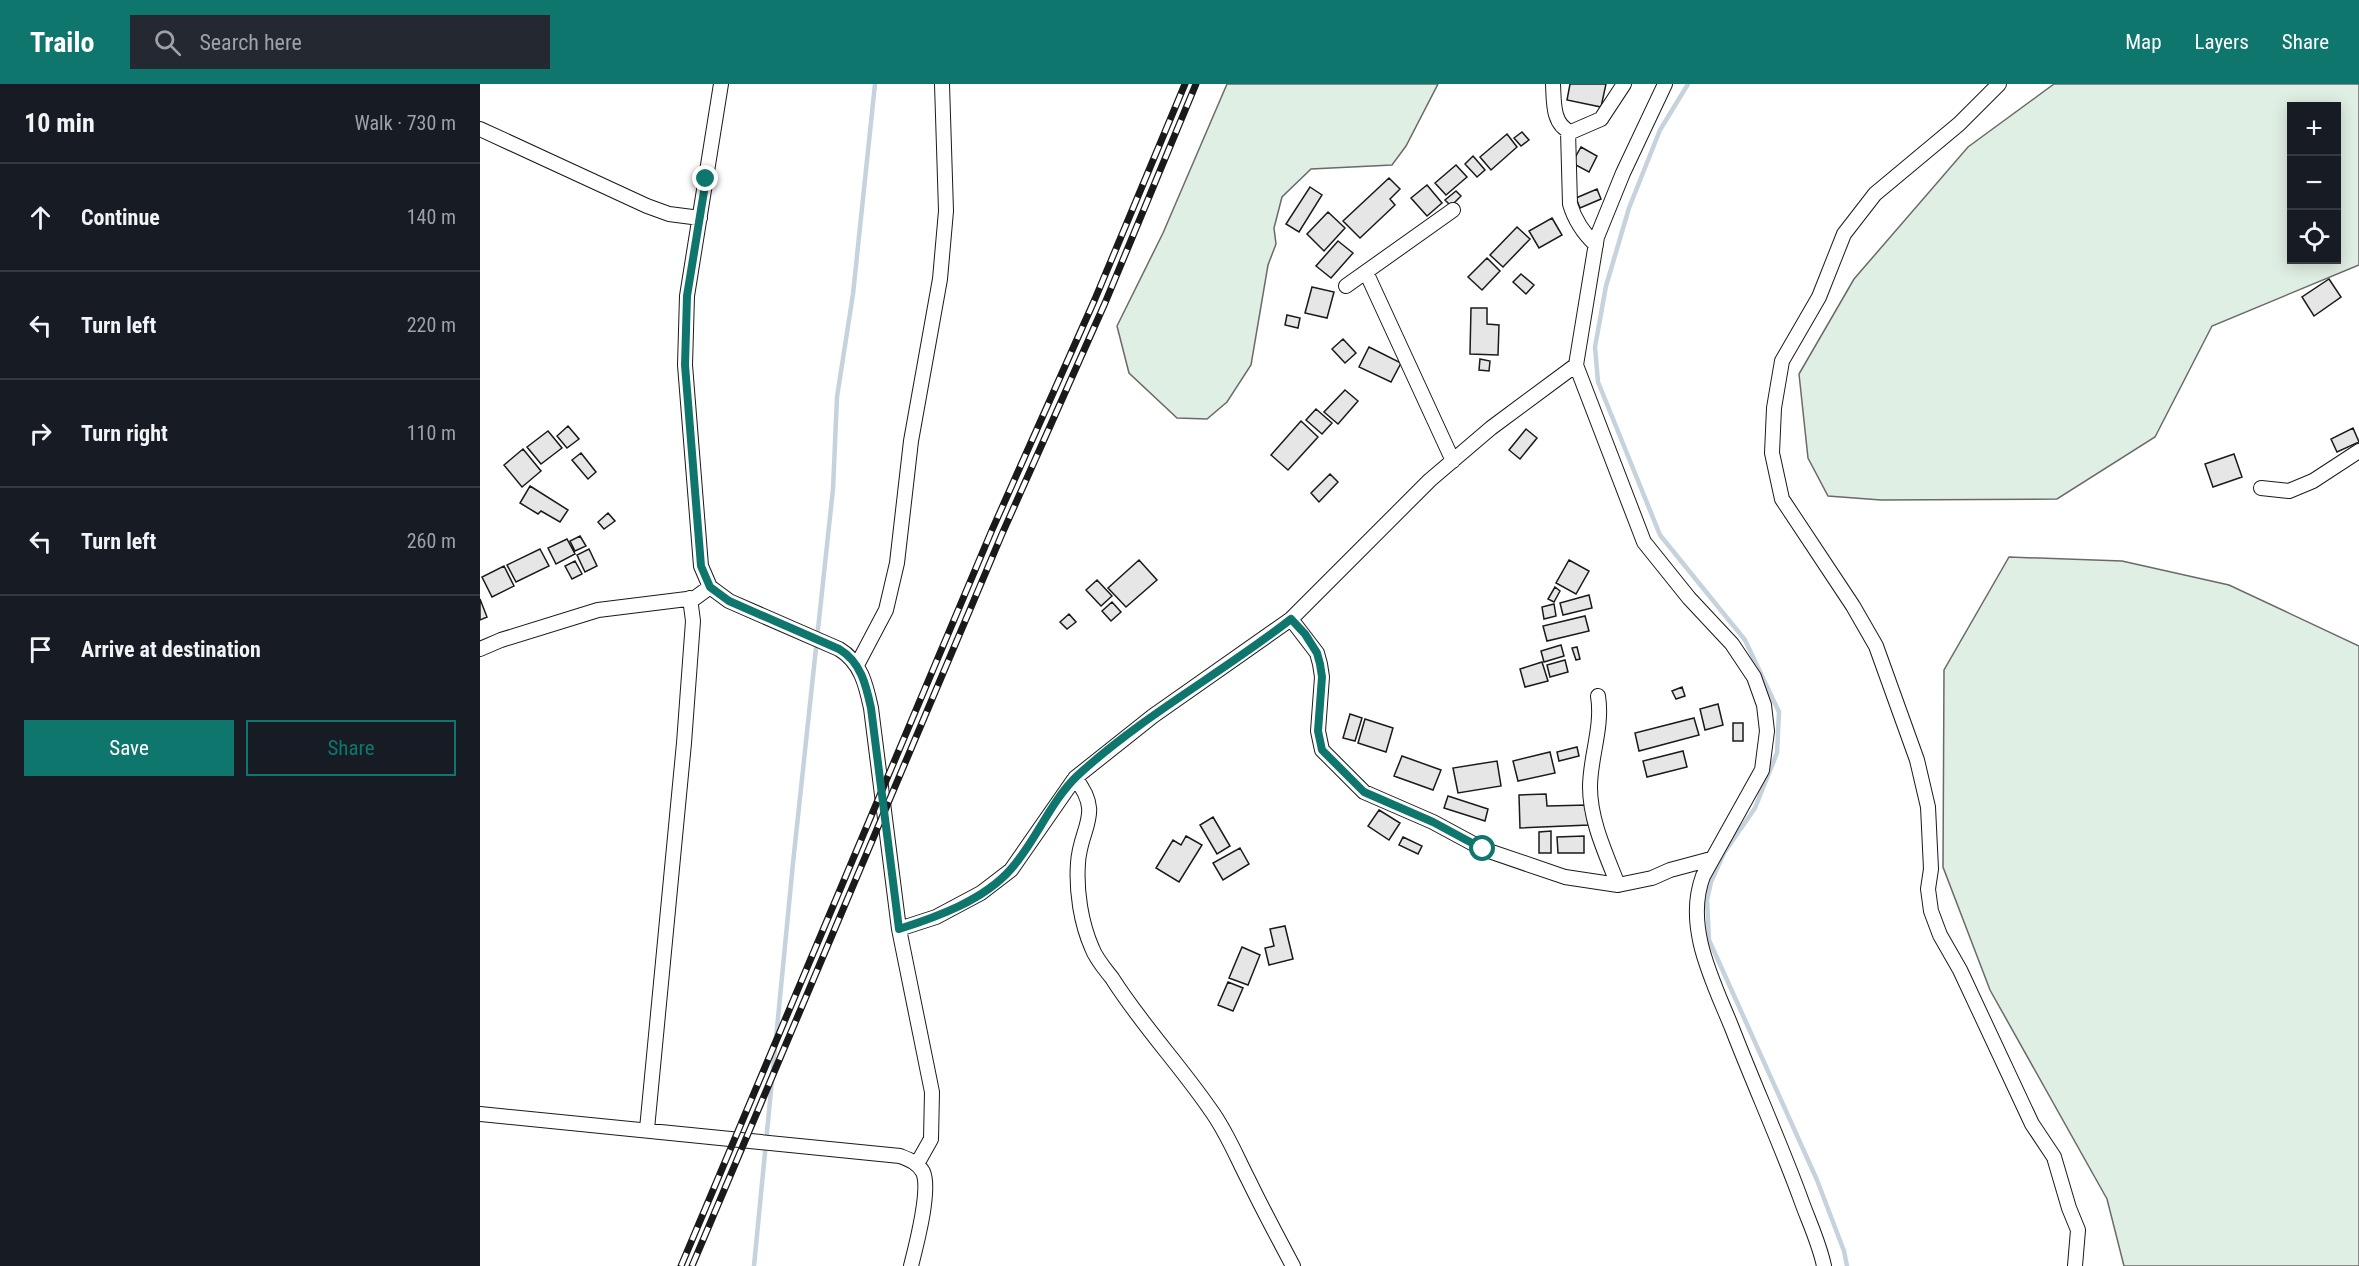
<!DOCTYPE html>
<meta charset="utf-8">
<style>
body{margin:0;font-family:"Roboto Condensed",sans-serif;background:#242831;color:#f1f3f6}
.controls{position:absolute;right:18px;top:18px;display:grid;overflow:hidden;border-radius:0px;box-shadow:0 3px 15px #0003}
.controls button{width:54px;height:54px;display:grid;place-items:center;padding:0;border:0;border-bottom:2px solid #363941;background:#171b24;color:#f1f3f6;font:30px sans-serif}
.stop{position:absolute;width:18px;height:18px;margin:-14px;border:4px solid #0f766e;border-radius:50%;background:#fff}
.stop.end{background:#0f766e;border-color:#fff;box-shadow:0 2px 6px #0008}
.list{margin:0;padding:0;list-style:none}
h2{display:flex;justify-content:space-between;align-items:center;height:78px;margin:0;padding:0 24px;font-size:26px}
h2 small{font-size:20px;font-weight:400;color:#9ea1a6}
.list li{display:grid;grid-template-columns:39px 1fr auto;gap:18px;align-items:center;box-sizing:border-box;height:108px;padding:0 24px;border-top:2px solid #363941}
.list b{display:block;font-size:22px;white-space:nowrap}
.list em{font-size:20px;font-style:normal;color:#9ea1a6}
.actions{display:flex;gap:12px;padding:18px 24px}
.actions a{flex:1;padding:14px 0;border:2px solid #0f766e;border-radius:0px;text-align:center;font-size:21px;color:#0f766e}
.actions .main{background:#0f766e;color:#fff}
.icon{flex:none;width:33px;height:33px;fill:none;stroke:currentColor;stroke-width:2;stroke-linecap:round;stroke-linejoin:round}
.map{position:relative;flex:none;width:1879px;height:1182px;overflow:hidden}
header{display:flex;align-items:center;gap:36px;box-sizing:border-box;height:84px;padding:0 30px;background:#0f766e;color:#fff}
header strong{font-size:28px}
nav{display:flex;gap:33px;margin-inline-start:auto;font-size:21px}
.search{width:420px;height:54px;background:#242831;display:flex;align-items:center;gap:15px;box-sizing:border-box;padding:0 21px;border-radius:0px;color:#9ea1a6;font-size:22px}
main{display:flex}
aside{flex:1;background:#171b24}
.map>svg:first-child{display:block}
</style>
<header>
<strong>Trailo</strong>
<div class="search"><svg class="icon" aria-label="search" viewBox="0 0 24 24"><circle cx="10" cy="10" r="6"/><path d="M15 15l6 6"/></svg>Search here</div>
<nav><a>Map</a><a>Layers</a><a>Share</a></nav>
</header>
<main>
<aside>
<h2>10 min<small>Walk · 730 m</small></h2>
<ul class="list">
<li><svg class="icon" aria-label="ahead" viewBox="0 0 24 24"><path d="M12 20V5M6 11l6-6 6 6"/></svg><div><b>Continue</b></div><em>140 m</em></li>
<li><svg class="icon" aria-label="left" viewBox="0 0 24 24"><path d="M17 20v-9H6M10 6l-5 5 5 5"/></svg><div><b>Turn left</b></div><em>220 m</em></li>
<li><svg class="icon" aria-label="right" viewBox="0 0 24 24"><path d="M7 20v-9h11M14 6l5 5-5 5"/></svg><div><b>Turn right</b></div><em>110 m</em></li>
<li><svg class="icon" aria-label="left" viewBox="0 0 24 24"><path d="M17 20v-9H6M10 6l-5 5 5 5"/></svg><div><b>Turn left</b></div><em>260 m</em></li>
<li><svg class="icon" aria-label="arrive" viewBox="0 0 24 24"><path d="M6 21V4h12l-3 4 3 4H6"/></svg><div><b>Arrive at destination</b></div></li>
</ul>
<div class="actions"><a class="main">Save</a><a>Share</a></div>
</aside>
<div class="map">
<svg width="1879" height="1182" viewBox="0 0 1879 1182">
<rect width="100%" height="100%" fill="#fff"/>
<path fill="#e0efe3" stroke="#6a6a6a" stroke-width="1.5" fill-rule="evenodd" d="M747,0H958L926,62L912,81L831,85L802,113L794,144L796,160L788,181L771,281L747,318L727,335L697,334L649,289L637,242L683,149Z
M1574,0H1879V181L1732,242L1675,353L1577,415L1401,416L1348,412L1328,374L1319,290L1374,195L1488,63ZM1812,22H1856V176H1812Z
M1529,473L1642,477L1749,501L1879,562V1182H1644L1627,1115L1510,906L1463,783L1464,586Z"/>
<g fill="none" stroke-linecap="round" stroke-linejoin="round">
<path stroke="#c6d2dc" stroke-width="4.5" d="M1208,0L1180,46L1149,124L1126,202L1115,263L1118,298L1180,451L1265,556L1299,628L1297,669L1275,724L1244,769L1231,798L1227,816L1229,856L1337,1096L1364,1167L1367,1182
M274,1182L313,779L353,405L357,313L373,210L395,0"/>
</g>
<path fill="#e6e6e6" stroke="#1a1a1a" stroke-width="1.5" d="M1090,0H1126L1121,23L1087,16Z
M1042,48L1049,56L1041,62L1034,54Z
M1027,50L1037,63L1011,86L1000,73Z
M1101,63L1117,72L1109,88L1092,79Z
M993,72L1005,86L997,93L985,80Z
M976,81L987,93L966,111L955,99Z
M909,94L920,105L910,115L915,121L880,154L863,137Z
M947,101L962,119L947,132L931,114Z
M830,103L842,111L819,148L806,140Z
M1117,105L1121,115L1100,124L1096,114Z
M976,107L981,112L971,122L965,116Z
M848,128L865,144L844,167L827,150Z
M1072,134L1082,151L1059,164L1049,147Z
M1037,143L1050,155L1023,183L1010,171Z
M858,157L873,169L851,194L836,182Z
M1007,174L1020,187L1002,206L988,193Z
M1041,190L1054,201L1046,210L1033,198Z
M1849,195L1861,213L1834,232L1822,213Z
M832,203L854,208L847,234L825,229Z
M991,224H1007V240L1019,241L1018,271L990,270Z
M807,231L820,234L818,244L805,241Z
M863,255L876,269L865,279L852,265Z
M889,263L921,279L911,298L879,283Z
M1000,275L1010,277L1009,287L999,286Z
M865,306L878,317L858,340L844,328Z
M836,325L852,339L842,350L826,336Z
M821,337L838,353L808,386L791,371Z
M88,342L99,355L87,364L77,352Z
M1873,344L1879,358L1857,368L1851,355Z
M1046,345L1057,354L1040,375L1029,366Z
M68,347L82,364L61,380L47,363Z
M43,365L61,387L42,403L24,381Z
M101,369L116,388L108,395L92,376Z
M1754,370L1762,393L1733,403L1725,380Z
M850,390L858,398L839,418L831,409Z
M50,402L88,426L80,438L61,427L58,430L40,419Z
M128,429L135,437L124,445L118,438Z
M100,452L106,462L95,467L90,457Z
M87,455L95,470L76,480L68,464Z
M60,465L69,482L36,498L27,481Z
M109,465L117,482L105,488L97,471Z
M659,476L677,496L646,523L628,504Z
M1089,476L1109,487L1096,510L1076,499Z
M95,477L102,490L92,495L85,482Z
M24,482L34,502L12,513L2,493Z
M617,496L632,512L621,522L606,506Z
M1075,503L1080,507L1074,518L1068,515Z
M1109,511L1112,524L1083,531L1080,519Z
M0,515L7,533L0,536Z
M632,518L641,528L631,537L622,527Z
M1074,520L1076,532L1064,535L1062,523Z
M589,530L596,538L587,545L580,538Z
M1105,532L1109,547L1067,557L1063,542Z
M1081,561L1084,572L1064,578L1061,567Z
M1097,563L1100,575L1096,576L1092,564Z
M1085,576L1088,588L1070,593L1067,581Z
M1062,578L1068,597L1045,603L1040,585Z
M1202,603L1205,612L1196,615L1192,607Z
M1238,620L1243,641L1225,646L1220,625Z
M870,630L882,634L875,657L863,654Z
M1214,634L1219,651L1159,667L1155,649Z
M885,635L913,644L906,668L878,659Z
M1253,639H1263V657H1253Z
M1097,663L1099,672L1079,677L1077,668Z
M1203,667L1207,683L1167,693L1163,677Z
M1070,668L1075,689L1038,697L1033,677Z
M922,672L961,686L953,706L914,692Z
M1017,677L1021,702L978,709L973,684Z
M1066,710L1067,722L1108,721L1109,741L1040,744L1039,711Z
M968,712L1008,725L1005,737L964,724Z
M899,726L920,739L909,756L888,742Z
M733,733L750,762L737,770L720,741Z
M1071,747V769H1059V748Z
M706,752L722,761L699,798L676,784L693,756L701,761Z
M1104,752V769H1078L1077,753Z
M923,753L942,762L938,770L919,761Z
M760,764L769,780L743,796L733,779Z
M805,842L813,875L789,881L785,864L794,862L790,845Z
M762,863L780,871L768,901L749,894Z
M748,898L763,904L753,927L738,921Z"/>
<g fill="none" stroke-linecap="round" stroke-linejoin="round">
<g stroke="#1a1a1a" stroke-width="16">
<path id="street" d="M241,0L207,212L205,281L221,482L230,503L249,517L359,565C381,578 386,601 391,624L419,845L452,1008L451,1055L437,1080
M1073,0C1074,17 1072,41 1091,48L1121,35L1144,0
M1185,0L1143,89L1117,153L1096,281L1164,458L1209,514L1252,560L1274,593L1284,621L1287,647L1282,686L1223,792C1204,843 1233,897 1252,944C1274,1001 1299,1056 1320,1113C1328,1136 1339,1158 1344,1182
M1519,0L1479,40L1395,110L1364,150L1339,213L1302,277L1294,324L1292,369L1302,415L1373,522L1396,562L1437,676L1448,723L1451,785L1448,805L1451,827L1460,851L1480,886L1552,1040L1574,1073L1589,1124L1598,1146L1595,1182
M0,45L167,122L189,130L220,134
M1088,47L1090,120C1095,137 1103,149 1116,161
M886,188L973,377
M866,202L973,126
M1781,404L1809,407L1833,397L1879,367
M811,535L837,569L840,580L842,593L838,647L842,666L884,708L953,738L1003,765L1085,793L1138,801L1172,794L1190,786L1231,775
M0,565L21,556L118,526L215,514L230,503
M377,581L406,526L417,479L431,357L460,195L466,127L462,0
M1118,612C1123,643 1110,673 1110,703C1110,737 1126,770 1138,801
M595,694C624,730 600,743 598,779C596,807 601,839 612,864C616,875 625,885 632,894C661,940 699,980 730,1025C747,1048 756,1072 769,1097C783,1126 798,1154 813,1182
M419,845L456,833L501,809L531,786L595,694L673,632L811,535L950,396L1011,344L1096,281
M0,1030L420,1072C430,1076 438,1079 443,1088C451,1106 436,1162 431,1182
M167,1045L204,659L213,537L210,514"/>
</g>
<use href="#street" stroke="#fff" stroke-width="14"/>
<g stroke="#1a1a1a" stroke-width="7">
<path id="rail" d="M201,1182L512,446L615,215L705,0
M212,1182L522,450L625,219L716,0"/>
</g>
<use href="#rail" stroke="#fff" stroke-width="4.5" stroke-dasharray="14" stroke-linecap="butt"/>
</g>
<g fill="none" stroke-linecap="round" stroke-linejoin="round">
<path stroke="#0f766e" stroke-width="8" d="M226,95L207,212L205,281L221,482L230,503L249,517L359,565C381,578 386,601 391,624L419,845C457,833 504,816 531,785C556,757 570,718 597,692C662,632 742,589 811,535L825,550L837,569L840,580L842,593L838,647L842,666L884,708L953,738L1003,765"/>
</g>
</svg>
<div class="controls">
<button>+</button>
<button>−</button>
<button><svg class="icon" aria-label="locate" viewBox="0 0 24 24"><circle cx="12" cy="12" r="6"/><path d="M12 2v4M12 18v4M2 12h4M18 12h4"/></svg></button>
</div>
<div class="stop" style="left:1003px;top:765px"></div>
<div class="stop end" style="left:226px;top:95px"></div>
</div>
</main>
